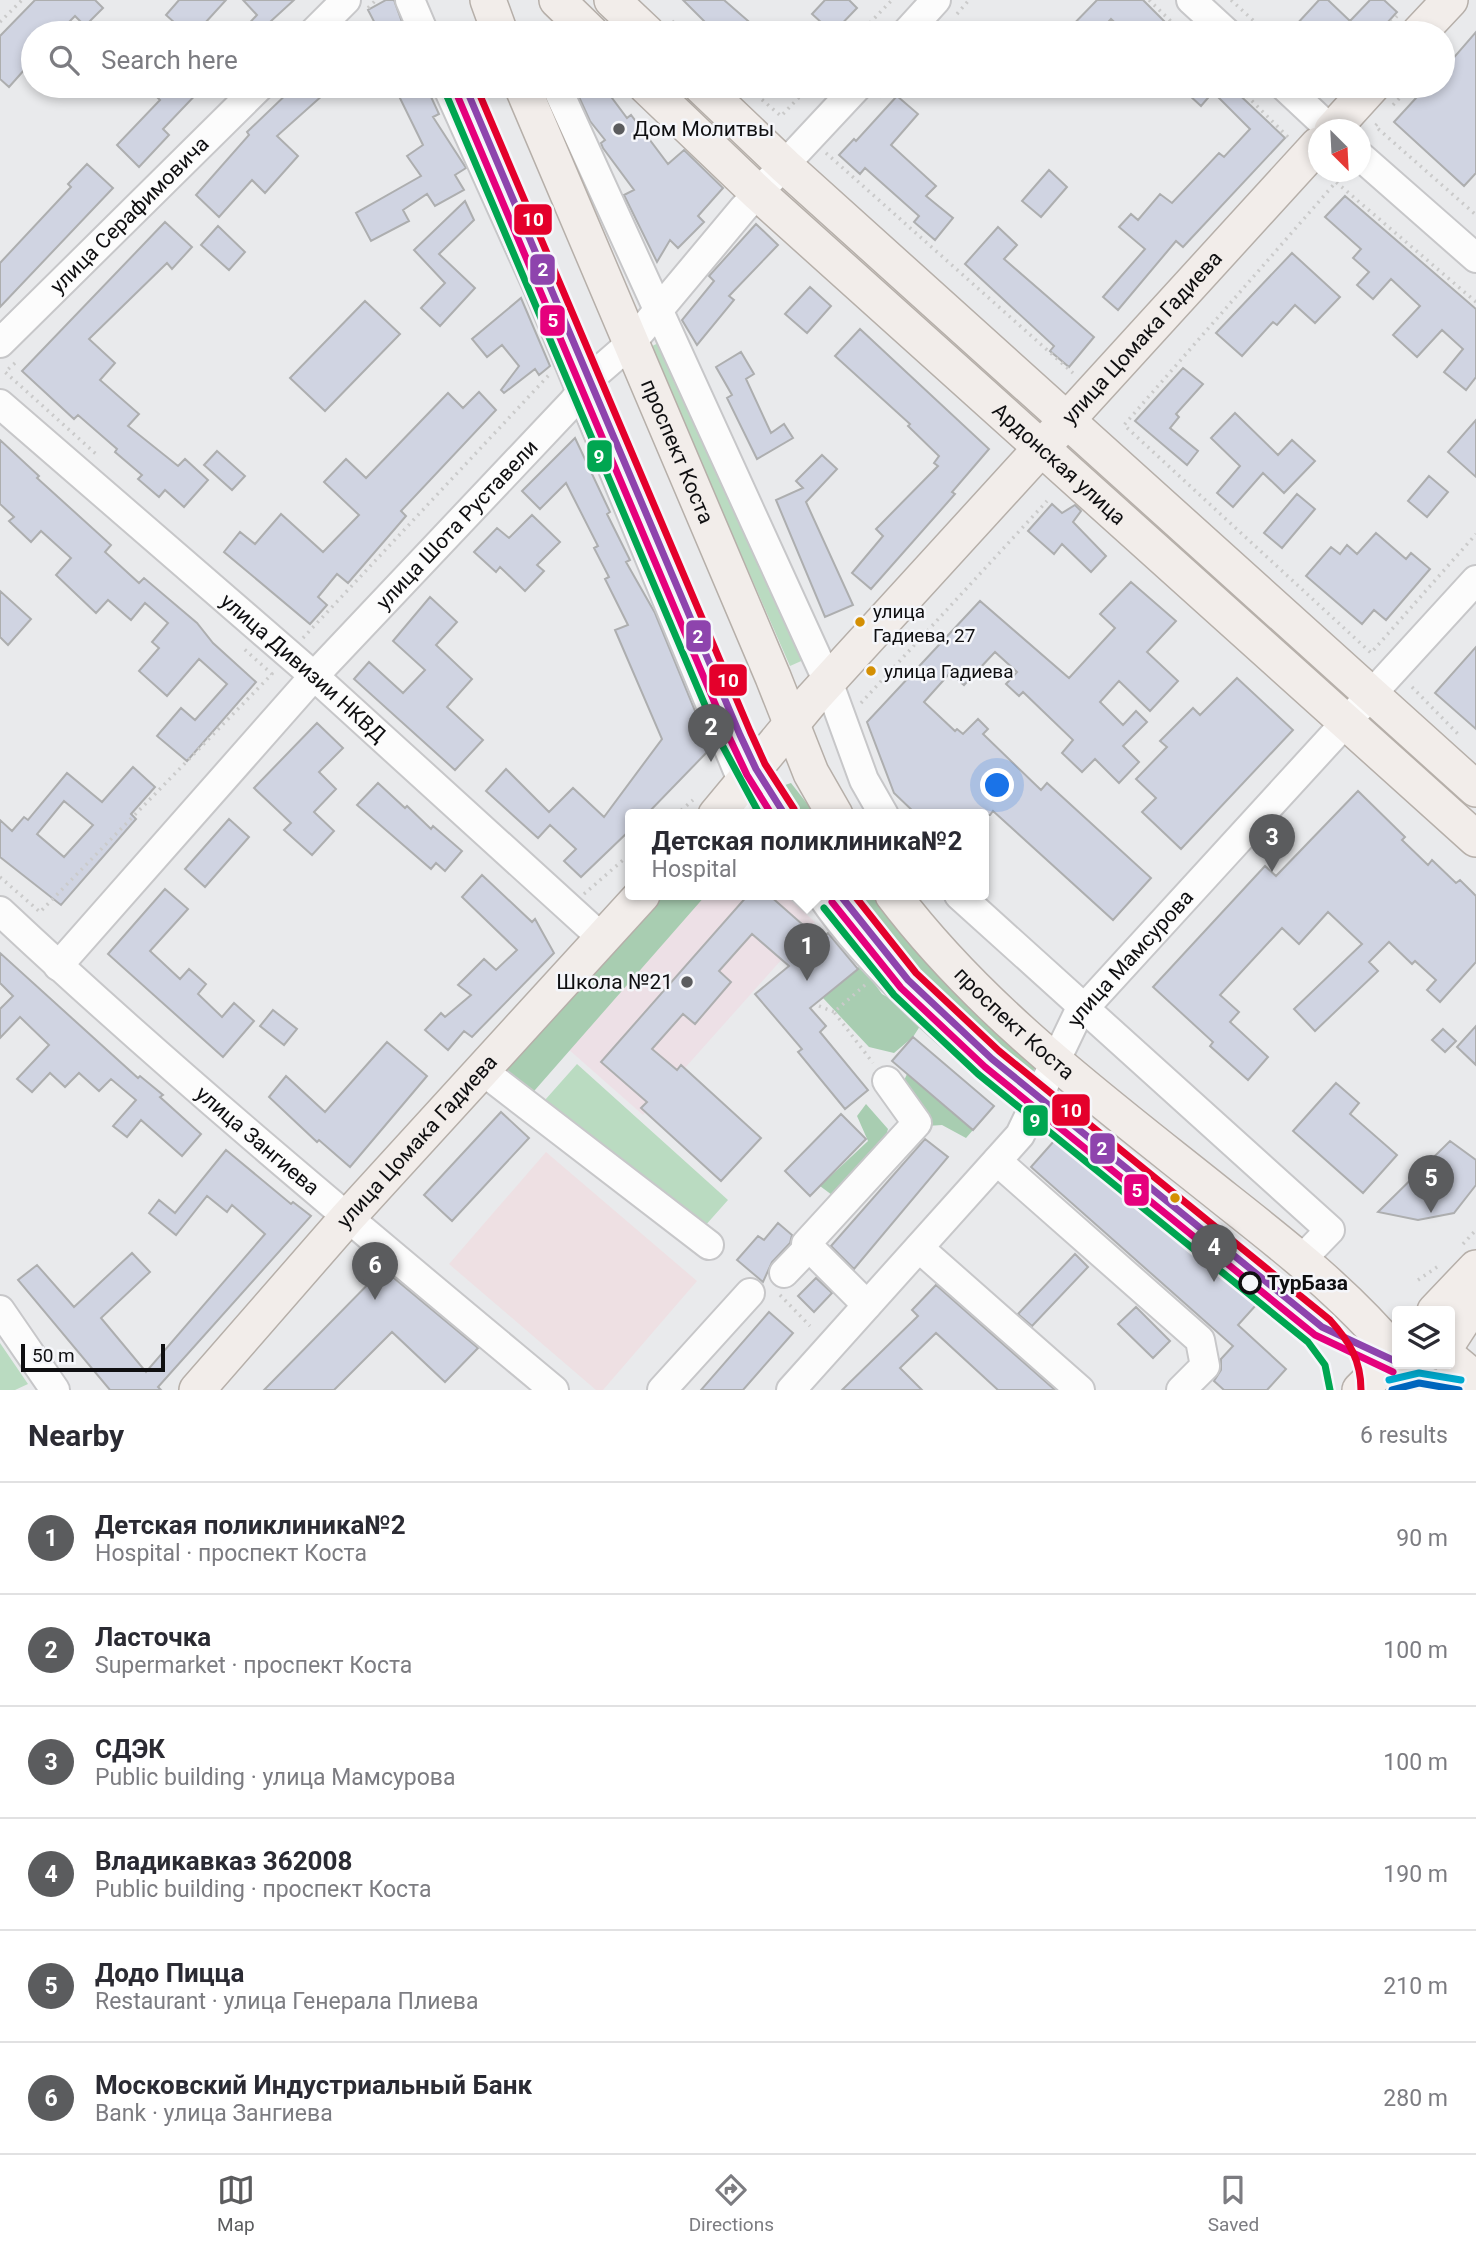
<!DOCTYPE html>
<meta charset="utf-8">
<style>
body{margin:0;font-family:Roboto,sans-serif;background:#f2f2f3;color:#2b2b33}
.controls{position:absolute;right:21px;bottom:21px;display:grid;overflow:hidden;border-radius:7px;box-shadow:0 4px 10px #0003}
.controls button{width:63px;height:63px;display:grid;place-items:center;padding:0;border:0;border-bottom:2px solid #e1e1e2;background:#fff;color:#2b2b33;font:35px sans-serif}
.compass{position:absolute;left:1308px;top:119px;width:63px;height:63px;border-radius:50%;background:#fff;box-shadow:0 4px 10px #0003;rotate:156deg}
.scale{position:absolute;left:21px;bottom:18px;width:144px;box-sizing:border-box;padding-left:7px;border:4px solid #0f0f11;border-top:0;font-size:19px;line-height:24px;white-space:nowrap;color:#0f0f11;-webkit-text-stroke:5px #f5f6fa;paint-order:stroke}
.you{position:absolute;left:998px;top:786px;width:24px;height:24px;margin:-18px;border:5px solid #fff;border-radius:50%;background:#1a73e8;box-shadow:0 0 0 10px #1a73e833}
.badge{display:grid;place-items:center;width:46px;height:46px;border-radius:50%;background:#5b5c5e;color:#fff;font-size:23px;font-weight:700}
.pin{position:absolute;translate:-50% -58px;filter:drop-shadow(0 2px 4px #0008)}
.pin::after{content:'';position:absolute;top:37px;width:24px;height:21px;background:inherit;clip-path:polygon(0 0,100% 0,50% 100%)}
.popup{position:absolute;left:625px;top:809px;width:364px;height:91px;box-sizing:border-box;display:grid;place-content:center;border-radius:7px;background:#fff;filter:drop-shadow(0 2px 5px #0005);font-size:23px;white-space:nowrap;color:#7c7c81}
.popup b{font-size:26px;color:#2b2b33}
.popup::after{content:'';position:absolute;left:50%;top:100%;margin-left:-14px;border:14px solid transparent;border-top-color:#fff}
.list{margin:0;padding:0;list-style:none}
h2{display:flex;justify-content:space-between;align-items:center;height:91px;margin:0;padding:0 28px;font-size:30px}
h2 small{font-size:23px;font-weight:400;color:#7c7c81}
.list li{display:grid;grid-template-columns:46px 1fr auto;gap:21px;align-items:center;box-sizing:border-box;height:112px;padding:0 28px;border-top:2px solid #e1e1e2}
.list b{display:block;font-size:26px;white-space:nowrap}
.list p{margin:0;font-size:23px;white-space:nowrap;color:#7c7c81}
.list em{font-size:23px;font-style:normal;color:#7c7c81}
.icon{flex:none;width:38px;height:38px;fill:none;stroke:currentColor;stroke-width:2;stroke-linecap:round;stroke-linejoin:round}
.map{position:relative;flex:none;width:1476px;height:1390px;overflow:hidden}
.search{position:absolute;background:#fff;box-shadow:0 4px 10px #0003;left:21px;right:21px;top:21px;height:77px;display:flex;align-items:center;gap:18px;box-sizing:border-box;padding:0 24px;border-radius:38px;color:#7c7c81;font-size:26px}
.sheet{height:763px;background:#fff}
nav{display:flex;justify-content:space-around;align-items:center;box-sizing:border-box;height:98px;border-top:2px solid #e1e1e2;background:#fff;font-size:19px;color:#7c7c81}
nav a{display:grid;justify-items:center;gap:4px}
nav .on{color:#5b5c5e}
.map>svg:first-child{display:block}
</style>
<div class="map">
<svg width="1476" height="1390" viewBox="0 0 1476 1390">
<rect width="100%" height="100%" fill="#e9eaec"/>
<path fill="#eee0e3" d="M546,1152L697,1281L603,1390H596L449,1264Z"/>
<path fill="#ede0e6" d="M688,895H785L815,922L643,1115L559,1041Z"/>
<path fill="#badbc1" d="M667,339L808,658L790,666L650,347Z
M577,1064L728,1200L696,1236L545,1100Z
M0,1343L28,1384L15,1390H0Z"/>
<path fill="#a8cdb1" d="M791,783L816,815H780L768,796L776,788Z
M658,895H706L528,1098L500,1074Z
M833,895H877L1028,1053L1042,1076L1028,1095L909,986Z
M861,965L882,994L916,1013L922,1023L913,1037L894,1053L869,1047L823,998Z
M907,1074L973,1130L966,1138L942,1125L927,1126L902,1085Z
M866,1104L888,1129L885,1139L836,1198L820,1186L868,1141L857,1116Z"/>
<path fill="#d0d4e2" stroke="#adaeaf" stroke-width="2" fill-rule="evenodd" d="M35,0H95L103,8L85,26L75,16L58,33H33V60L9,87L0,79V36Z
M179,0H226L205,23L217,33H186L166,15Z
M243,0H294L258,33H240L257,15Z
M386,0H394L406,33H380L368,10Z
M683,0H724L762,33H716Z
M825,0H849L857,8L833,33L812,14Z
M1097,0H1143L1176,33H1126L1111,19L1098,33H1065Z
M1319,0H1328L1350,21L1370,0H1384L1397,12L1378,33H1305L1296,25Z
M1476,32V173L1464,186L1394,122L1427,86H1443V70Z
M164,86H204L163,129L169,135L139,167L117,145L160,100L155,95Z
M295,86H333L277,136L298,156L265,193L252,180L219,217L196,195L249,135L247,132Z
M394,86H426L439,114L433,117L466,168L455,175L464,190L435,206L427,194L403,210L409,221L371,241L356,213L421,176L407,156L423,145Z
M574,86H603L627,118L631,115L668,164L684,150L723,188L698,216L704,222L678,248L670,240L657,262L624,195L634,190L603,148L601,143L605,140L590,121Z
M1198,86H1230L1285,138L1183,247L1176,241L1118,310L1103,297L1145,249L1119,227L1131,214L1138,220L1160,194L1172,203L1219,153L1224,157L1250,129L1213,92L1201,106L1189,95Z
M897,96L918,114L891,145L936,186L926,196L953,218L935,240L914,222L919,216L865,168L860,174L839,155L854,139L856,141Z
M87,164L113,188L0,307V263L71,187L68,184Z
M1049,170L1067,187L1041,217L1022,201Z
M1345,196L1476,309V377L1466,390L1444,372L1463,349L1442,330L1417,357L1393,335L1420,306L1391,279L1373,299L1357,285L1369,272L1353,258L1361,249L1325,217Z
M465,201L474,220L439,254L475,288L440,326L421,308L445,283L414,250Z
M165,222L192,247L172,269L167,263L89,339L115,363L100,380L139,414L128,426L178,466L185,459L208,480L184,507L165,490L159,497L138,479L142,475L115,452L117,449L78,415L74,419L22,371Z
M756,224L778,245L729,296L734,300L697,345L682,320L714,281L709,276Z
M218,226L245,252L229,270L201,245Z
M998,227L1017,245L1004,259L1094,337L1069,367L1050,351L1054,346L965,264Z
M1292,253L1340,297L1315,323L1295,305L1277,325L1273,322L1242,356L1216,333Z
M810,287L831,306L807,333L785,314Z
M521,298L550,366L539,375L535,369L504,393L501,390L519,366L502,345L487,357L472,339Z
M365,301L400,334L325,411L290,378Z
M860,329L989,449L952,492L955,494L871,589L852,573L883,536L876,529L938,466L934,463L939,456L908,426L910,424L835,356Z
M741,352L754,374L746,379L771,433L784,424L793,438L757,459L727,398L732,395L716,367Z
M1183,368L1203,384L1176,414L1179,417L1170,428L1198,451L1187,465L1135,421Z
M479,392L496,410L401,511L406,516L348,583L337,574L318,597L327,605L310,624L224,552L240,532L255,544L281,514L323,552L359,515L324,482L346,459L366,478L448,393L463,408Z
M1235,413L1278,455L1292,440L1315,461L1284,493L1263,473L1233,507L1217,493L1240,466L1211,438Z
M1476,420V477L1448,452Z
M575,438L610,512L607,514L630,560L626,562L655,613L709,745V750L646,815H630V830L581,877L564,861L576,849L550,825L538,838L486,791L506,769L549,812L573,788L604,817L662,739L615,630L628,625L605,579L609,577L594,548L598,546L566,483L540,509L522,491Z
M0,440L39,476L37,478L111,545L105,552L139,583L144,578L197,623L213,643L256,682L187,761L157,736L181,708L195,720L227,684L199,659L167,696L139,671L159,648L152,642L168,623L145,603L131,620L108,600L96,613L56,575L71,558L41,531L31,542L9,521L14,517L0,504Z
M217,451L245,476L232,490L204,465Z
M822,455L837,469L806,502L853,605L825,617L776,500L803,488L796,481Z
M1429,476L1448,492L1427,517L1408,501Z
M1297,494L1315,509L1282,548L1264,533Z
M1052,504L1062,513L1075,505L1081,511L1073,522L1106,556L1091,572L1062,544L1054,554L1028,531Z
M532,515L560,542L537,565L544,571L525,591L500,567L496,572L474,552L497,528L509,538Z
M1376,533L1406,559L1411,553L1430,569L1386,620L1374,610L1362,624L1306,576L1331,547L1340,554L1347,545L1357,554Z
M1131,582L1176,621L1147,652L1178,681L1150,711L1119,681L1100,702L1123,725L1136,711L1147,722L1123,746L1139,762L1119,783L1095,759L1082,772L1062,753L1073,740L1023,692L1019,696L1006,684L1017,672L995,652L964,685L950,673L924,702L955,731L957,729L963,734L978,719L988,729L983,734L1041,790L1047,783L1151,878L1113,920L993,811L990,815H917L894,793L867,722L980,601L1069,678L1115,628L1100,614Z
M0,591L31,619L8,645L0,637Z
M430,597L457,622L436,645L472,679L447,707L483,740L455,770L354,679L369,662L403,693L425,670L393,641Z
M1476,647V729L1435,693Z
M1237,678L1293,730L1181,849L1142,812L1156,798L1136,779L1167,747L1160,741L1193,708L1200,715Z
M317,723L343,748L319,772L336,789L314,812L334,831L312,855L284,830L291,823L254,788Z
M133,767L155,787L131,814L136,819L61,905L0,857V820L12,831L24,817L28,820L67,773L102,802ZM64,801L93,825L64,857L37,834Z
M378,783L405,808L407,806L431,829L433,826L462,851L445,871L436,863L431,869L357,805Z
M1358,791L1405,837L1402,840L1428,865L1432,860L1456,883L1460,880L1476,896V962L1440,1002L1427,990L1436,980L1415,961L1412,964L1389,942L1369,962L1378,971L1315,1031L1294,1009L1362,944L1328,912L1299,944L1282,928L1220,995L1239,1012L1230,1022L1268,1057L1248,1080L1210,1046L1213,1042L1153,987L1265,866L1276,876Z
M229,819L249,837L205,887L185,869Z
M482,875L532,922L535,919L554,953L472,1037L464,1031L448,1050L425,1030L441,1013L445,1017L471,995L458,985L484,959L496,970L517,950L462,897Z
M165,889L188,909L150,951L180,979L189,969L206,984L198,994L222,1017L234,1003L254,1021L223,1057L108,954Z
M748,895H769L820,940L828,933L858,969L810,1008L826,1026L820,1032L868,1090L845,1109L798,1052L802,1049L755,994L789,966L752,934L719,971L731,982L695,1024L683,1014L652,1049L677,1070L681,1065L761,1138L721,1181L641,1108L647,1102L601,1062Z
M0,953L138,1078L140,1076L163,1095L160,1097L201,1134L182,1156L141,1120L127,1137L113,1126L136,1100L111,1079L99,1091L79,1073L65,1087L50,1073L32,1092L17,1079L49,1045L20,1017L0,1038V1009L13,996L0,983Z
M273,1010L297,1029L284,1045L260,1026Z
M1476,1026V1065L1457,1047Z
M1443,1029L1456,1041L1445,1052L1432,1040Z
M913,1037L994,1106L973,1130L892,1061Z
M387,1042L427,1076L350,1167L319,1140L317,1142L269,1097L286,1076L325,1112Z
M1336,1083L1359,1103L1350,1114L1397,1155L1363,1193L1293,1131Z
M501,1112L529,1138L452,1221L424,1195Z
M841,1114L866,1139L810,1196L785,1171Z
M1062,1132L1256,1305L1238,1325L1286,1369L1267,1390H1224L1214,1381L1221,1370V1359L1233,1346L1031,1167Z
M925,1139L948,1157L854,1269L831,1246Z
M1450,1141L1476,1160V1185L1454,1213L1418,1220L1378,1212Z
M226,1150L291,1204L293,1202L311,1216L158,1387L161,1390H110L18,1280L37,1265L74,1307L132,1253L150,1272L101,1318L146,1372L265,1234L232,1205L227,1212L207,1196L176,1235L149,1213L159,1200L175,1213Z
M778,1223L792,1235L790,1243L772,1262L763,1282L737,1260L758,1236L764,1240Z
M1075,1254L1088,1267L1032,1326L1018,1314Z
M383,1269L478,1348L445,1382L392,1332L334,1390H264Z
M816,1278L832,1293L814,1312L798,1296Z
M936,1285L1055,1390H998L936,1333L900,1368L922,1390H842L918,1316L912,1310Z
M1136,1307L1170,1341L1153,1358L1118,1324Z
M769,1312L793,1333L743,1390H701Z"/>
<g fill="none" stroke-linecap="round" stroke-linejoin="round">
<g stroke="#c7c7c9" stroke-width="32">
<g id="minor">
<path d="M410,0L424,33"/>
<path d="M1191,0L1227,33"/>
<path d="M313,33L346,0"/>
<path d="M906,33L936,0"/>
<path d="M447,86L538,288L743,783L765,815"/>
<path d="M1284,86L1331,130"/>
<path d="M557,88L829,684L864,780L884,815"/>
<path d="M1360,156L1476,258"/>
<path id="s1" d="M0,343L260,86"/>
<path id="s2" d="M0,404L314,676L602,938"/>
<path d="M821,895C873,972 962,1046 1034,1106"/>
<path d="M959,895L1330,1230L1301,1260"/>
<path id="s3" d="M0,911C178,1078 367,1234 554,1390"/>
<path id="s4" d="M58,966L314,676L573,402L593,376L631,343L743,209L858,86"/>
<path d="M483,1071L709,1245"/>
<path d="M997,1161L1200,1340L1205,1366L1181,1390"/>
<path d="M919,1248L1080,1390"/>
<path d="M784,1273L809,1247"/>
<path d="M867,1305L806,1244L917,1123L887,1081"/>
<path d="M0,1310L55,1390"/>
<path d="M662,1390L750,1293"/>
<path id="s5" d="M791,1390L1020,1135L1077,1016L1476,580"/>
</g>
</g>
<g stroke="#b6afa9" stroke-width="38">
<g id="major">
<path d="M488,0L500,33"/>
<path d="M557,0L591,33"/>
<path d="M612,0L647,33"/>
<path d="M1419,33L1450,0"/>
<path id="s6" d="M522,86L773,677L811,773L835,815"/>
<path id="s7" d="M646,86L759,194L1476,839"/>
<path d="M701,86L785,166L1476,789"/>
<path d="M1332,130L1372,86"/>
<path id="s8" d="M716,815L813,698L1318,145"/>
<path id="s9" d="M893,895C984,1015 1108,1105 1225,1199C1286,1247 1347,1295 1397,1355"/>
<path d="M1435,1311L1476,1268"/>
<path d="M1450,1340L1476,1300"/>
<path d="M1450,1358L1476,1380"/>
<path d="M1404,1364L1429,1390"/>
<path id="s10" d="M197,1390L347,1218L642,895"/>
<path d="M1360,1390L1397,1353"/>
</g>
</g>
<path stroke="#cacaca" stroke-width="3.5" stroke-dasharray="2 5" stroke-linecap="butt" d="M1149,0L1183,33
M1231,0L1267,33
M368,8L376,0
M957,14L969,0
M672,21L686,33
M0,22L22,0
M860,33L892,0
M1382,33L1397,16
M746,86L781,116L810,86
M1237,86L1289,138
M1324,86L1332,90
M282,94L291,86
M879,97L889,86
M1393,105L1411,86
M1377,124L1375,126L1476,215
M826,153L1073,373
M1476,302L1336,182L1124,425L1371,653L1476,534
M15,363L5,372L96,454
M303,638L549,375
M1412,687L1461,737
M861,703L1047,501
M676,815L693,800
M0,877L40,912L272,674L243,648
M584,894L630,854
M865,985L834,1012L873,1063
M819,1006L834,1012
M1463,1244L1476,1230
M1418,1280L1440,1265
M780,1295L810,1326"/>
<use href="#minor" stroke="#fcfcfc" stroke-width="28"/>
<use href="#major" stroke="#f2edea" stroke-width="35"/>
<g stroke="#f5f6fa" stroke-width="12">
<path id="tram-1" d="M465,86L740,735L756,769L785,815
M840,895L908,980L992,1059L1322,1327L1397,1362"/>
</g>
<g stroke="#f5f6fa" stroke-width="12">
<path id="tram-2" d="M455,90L730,739L747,775L772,815
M832,902L901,988L985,1067L1315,1335L1393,1372"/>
</g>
<g stroke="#f5f6fa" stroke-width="12">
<path id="tram-3" d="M476,86L750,731L765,764L794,809
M854,895L916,973L999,1051L1330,1320C1349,1341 1361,1360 1361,1390"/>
</g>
<g stroke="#f5f6fa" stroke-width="12">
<path id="tram-4" d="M446,94L721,743L760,815
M824,908L894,995L978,1074L1308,1342L1325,1365L1330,1390"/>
</g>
<g stroke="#f5f6fa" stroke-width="12">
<path id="tram-5" d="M1392,1390L1419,1383L1459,1390"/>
</g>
<g stroke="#f5f6fa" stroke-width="12">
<path id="tram-6" d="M1389,1380L1419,1373L1461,1380"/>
</g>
<use href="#tram-1" stroke="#8e44ad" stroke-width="7"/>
<use href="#tram-2" stroke="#e5007d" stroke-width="7"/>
<use href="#tram-3" stroke="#e4002b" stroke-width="7"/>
<use href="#tram-4" stroke="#00a651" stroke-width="7"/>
<use href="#tram-5" stroke="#0065bd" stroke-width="7"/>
<use href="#tram-6" stroke="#00a9ce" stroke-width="7"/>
</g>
<g fill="#5b5c5e" stroke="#f5f6fa" stroke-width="2.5">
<circle cx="619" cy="129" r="7"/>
<circle cx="687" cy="982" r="7"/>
</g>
<g fill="#d48f03" stroke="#f5f6fa" stroke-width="2.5">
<circle cx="860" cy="622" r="6"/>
<circle cx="871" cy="671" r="6"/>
<circle cx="1175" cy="1198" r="6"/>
</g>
<circle fill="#f5f6fa" stroke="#0f0f11" stroke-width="3.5" cx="1250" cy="1283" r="10"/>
<g text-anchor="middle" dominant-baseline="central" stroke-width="5" stroke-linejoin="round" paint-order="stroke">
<g font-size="19" fill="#0f0f11" stroke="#f5f6fa" text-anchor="start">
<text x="873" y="611">улица<tspan x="873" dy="24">Гадиева, 27</tspan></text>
<text x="884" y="671">улица Гадиева</text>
</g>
<g font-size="21" fill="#0f0f11" stroke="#f5f6fa" text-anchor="start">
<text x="633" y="129">Дом Молитвы</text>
<text x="673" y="982" text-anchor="end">Школа №21</text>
</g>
<g font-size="21" fill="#0f0f11" stroke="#f5f6fa">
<text stroke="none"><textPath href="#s1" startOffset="182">улица Серафимовича</textPath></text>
<text stroke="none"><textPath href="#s8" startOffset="640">улица Цомака Гадиева</textPath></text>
<text stroke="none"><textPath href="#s6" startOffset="397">проспект Коста</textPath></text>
<text stroke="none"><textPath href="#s7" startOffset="560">Ардонская улица</textPath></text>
<text stroke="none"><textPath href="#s4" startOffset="595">улица Шота Руставели</textPath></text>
<text stroke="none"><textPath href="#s2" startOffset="402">улица Дивизии НКВД</textPath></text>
<text stroke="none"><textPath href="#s5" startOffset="553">улица Мамсурова</textPath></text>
<text stroke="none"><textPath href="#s9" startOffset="177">проспект Коста</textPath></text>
<text stroke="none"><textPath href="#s3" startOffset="345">улица Зангиева</textPath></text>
<text stroke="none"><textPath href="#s10" startOffset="332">улица Цомака Гадиева</textPath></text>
</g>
<g font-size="21" font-weight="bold" fill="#0f0f11" stroke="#f5f6fa" text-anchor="start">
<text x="1267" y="1283">ТурБаза</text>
</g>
</g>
<g stroke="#f5f6fa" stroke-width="2.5">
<rect x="513" y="203" width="40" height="33" rx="7" fill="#e4002b"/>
<rect x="529" y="253" width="27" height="33" rx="7" fill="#8e44ad"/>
<rect x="539" y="304" width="27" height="33" rx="7" fill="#e5007d"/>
<rect x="586" y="439" width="27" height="34" rx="7" fill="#00a651"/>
<rect x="685" y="619" width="27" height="34" rx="7" fill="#8e44ad"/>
<rect x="708" y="663" width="40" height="34" rx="7" fill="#e4002b"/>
<rect x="1051" y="1093" width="40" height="34" rx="7" fill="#e4002b"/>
<rect x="1022" y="1104" width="27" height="33" rx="7" fill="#00a651"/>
<rect x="1089" y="1132" width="27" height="33" rx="7" fill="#8e44ad"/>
<rect x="1123" y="1173" width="27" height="34" rx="7" fill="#e5007d"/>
</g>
<g font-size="19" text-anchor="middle" font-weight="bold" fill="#fff">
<text x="533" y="226">10</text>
<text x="543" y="276">2</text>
<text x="553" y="327">5</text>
<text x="599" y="463">9</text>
<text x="698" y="643">2</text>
<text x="728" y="687">10</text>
<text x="1071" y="1117">10</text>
<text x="1035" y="1127">9</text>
<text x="1102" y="1155">2</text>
<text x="1137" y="1197">5</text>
</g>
</svg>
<div class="controls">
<button><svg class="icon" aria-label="layers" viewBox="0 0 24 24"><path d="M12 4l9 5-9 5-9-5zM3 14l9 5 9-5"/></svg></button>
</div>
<svg class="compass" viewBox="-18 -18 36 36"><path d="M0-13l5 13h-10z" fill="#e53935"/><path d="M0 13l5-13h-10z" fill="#7c7c81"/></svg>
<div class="scale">50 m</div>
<div class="you"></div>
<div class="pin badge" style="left:807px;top:981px">1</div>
<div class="popup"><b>Детская поликлиника№2</b>Hospital</div>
<div class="pin badge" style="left:711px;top:762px">2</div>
<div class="pin badge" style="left:1272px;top:872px">3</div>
<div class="pin badge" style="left:1214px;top:1282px">4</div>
<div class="pin badge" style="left:1431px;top:1213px">5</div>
<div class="pin badge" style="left:375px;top:1300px">6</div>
<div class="search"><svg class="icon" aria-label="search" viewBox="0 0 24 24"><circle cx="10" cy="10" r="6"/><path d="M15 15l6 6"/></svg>Search here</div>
</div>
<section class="sheet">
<h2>Nearby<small>6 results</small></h2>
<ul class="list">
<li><span class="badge">1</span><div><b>Детская поликлиника№2</b><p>Hospital · проспект Коста</p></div><em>90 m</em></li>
<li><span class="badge">2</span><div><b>Ласточка</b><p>Supermarket · проспект Коста</p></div><em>100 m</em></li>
<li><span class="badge">3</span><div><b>СДЭК</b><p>Public building · улица Мамсурова</p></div><em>100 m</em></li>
<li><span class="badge">4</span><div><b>Владикавказ 362008</b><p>Public building · проспект Коста</p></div><em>190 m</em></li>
<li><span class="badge">5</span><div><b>Додо Пицца</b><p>Restaurant · улица Генерала Плиева</p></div><em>210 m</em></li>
<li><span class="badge">6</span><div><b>Московский Индустриальный Банк</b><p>Bank · улица Зангиева</p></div><em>280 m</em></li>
</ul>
</section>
<nav>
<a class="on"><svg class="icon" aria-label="map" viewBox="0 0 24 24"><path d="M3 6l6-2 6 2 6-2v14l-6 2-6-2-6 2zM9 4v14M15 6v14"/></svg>Map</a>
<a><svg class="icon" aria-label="directions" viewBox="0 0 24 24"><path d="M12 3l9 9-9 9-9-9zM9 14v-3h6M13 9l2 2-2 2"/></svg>Directions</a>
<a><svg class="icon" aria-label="saved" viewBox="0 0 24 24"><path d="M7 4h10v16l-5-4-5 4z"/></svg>Saved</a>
</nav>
